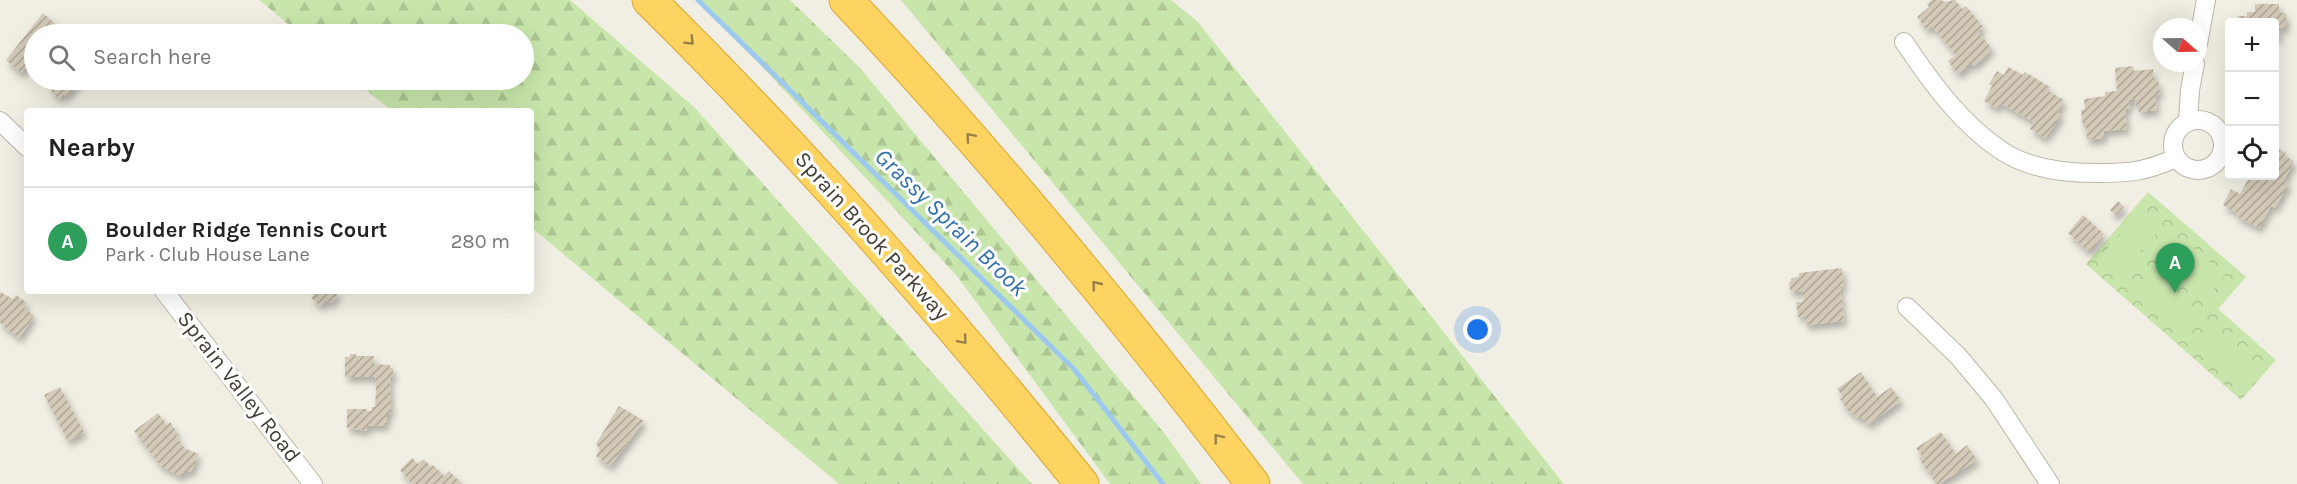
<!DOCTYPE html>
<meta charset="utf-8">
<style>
body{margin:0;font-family:Karla,sans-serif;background:#f6f6f6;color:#222}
.controls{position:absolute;right:18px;top:18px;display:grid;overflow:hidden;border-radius:6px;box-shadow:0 6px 24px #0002}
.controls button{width:54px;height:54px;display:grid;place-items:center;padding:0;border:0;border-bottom:2px solid #e0e0e0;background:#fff;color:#222;font:30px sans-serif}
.compass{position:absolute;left:2153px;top:18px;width:54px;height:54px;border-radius:50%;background:#fff;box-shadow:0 6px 24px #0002;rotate:110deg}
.you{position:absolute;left:1478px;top:330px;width:21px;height:21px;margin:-15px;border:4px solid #fff;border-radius:50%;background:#1a73e8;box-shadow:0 0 0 9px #1a73e833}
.badge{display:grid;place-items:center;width:39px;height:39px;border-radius:50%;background:#f94212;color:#fff;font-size:20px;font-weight:700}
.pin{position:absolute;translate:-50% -50px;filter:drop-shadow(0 2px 3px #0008)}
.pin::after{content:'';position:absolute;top:32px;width:21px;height:18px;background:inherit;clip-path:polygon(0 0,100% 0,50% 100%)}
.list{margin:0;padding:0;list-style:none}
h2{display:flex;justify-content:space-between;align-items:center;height:78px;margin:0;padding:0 24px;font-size:26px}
h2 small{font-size:20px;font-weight:400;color:#767676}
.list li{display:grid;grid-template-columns:39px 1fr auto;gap:18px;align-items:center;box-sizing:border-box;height:108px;padding:0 24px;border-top:2px solid #e0e0e0}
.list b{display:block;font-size:22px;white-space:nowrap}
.list p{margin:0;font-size:20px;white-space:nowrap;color:#767676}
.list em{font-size:20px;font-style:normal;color:#767676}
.icon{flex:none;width:33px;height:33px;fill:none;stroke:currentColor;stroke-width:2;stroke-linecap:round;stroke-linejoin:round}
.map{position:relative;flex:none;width:2297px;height:484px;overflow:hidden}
.search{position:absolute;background:#fff;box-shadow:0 6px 24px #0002;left:24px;top:24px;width:510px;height:66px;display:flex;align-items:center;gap:15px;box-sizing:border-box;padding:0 21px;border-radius:33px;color:#767676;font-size:22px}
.panel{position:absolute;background:#fff;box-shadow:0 6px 24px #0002;left:24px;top:108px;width:510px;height:186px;border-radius:6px}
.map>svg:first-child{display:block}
</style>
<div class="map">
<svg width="2297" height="484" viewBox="0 0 2297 484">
<defs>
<pattern id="forest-firs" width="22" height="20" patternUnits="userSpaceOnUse" patternTransform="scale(1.5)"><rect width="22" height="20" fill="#c8e6ab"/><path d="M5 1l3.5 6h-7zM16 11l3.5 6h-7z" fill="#adc694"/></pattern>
<pattern id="park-crowns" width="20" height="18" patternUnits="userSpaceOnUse" patternTransform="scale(1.5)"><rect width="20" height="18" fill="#c8e6ab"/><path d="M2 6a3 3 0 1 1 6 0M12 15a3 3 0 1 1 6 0" fill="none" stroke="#adc694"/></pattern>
<pattern id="building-hatch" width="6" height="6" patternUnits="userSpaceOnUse" patternTransform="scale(1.5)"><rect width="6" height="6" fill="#d3cab8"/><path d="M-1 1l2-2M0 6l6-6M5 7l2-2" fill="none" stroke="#ada596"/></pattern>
<filter id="shadow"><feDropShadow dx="3" dy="5.5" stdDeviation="3" flood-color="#0004"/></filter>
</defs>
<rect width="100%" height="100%" fill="#f1eee3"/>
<path fill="url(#forest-firs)" d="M259,0H570L695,108L1032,484H839L531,227V111H392L354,80H524V34H300Z
M700,0H790L860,68L1165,434L1201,484H1110L957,276Z
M901,0H1171L1198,22L1564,484H1303Z"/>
<path fill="url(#park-crowns)" d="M2148,192L2246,277L2218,309L2276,360L2241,400L2086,264Z"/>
<path fill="#c8e6ab" d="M2141,211L2161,228L2122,272L2102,255Z
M2181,237L2225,276L2207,296L2164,257Z
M2152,271L2195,310L2178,330L2134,291Z
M2215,329L2259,367L2241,387L2198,348Z"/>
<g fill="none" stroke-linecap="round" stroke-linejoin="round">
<path stroke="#9ec9ef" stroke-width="5" d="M698,0L1074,369L1163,484"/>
</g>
<path fill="url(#building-hatch)" filter="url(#shadow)" d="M1932,0H1942L1944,2L1955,0L1962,9L1966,6L1983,27L1978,31L1992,49L1974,66L1972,63L1958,74L1948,61L1956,55L1932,26L1927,30L1917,17L1929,7L1927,4Z
M2255,4H2279V13H2286V28H2279V39H2274V22H2238V16H2247V12H2255Z
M43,13L67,34H34V64L31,61L21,73L6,60Z
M2133,66L2134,71L2153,69L2154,81L2158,80L2160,94L2155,95L2157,110L2139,112V104L2136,105L2135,99L2129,100L2130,108L2125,109L2127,129L2104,131V138L2087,140L2086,127H2083L2081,110L2085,109L2084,99L2105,96V92L2117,91L2115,68Z
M2008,67L2023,75L2025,72L2050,87L2048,91L2064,100L2057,113L2062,115L2045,138L2030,129L2034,122L2000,103L1997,108L1984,101L1992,86L1989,84L1997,71L2004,75Z
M48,80H81L66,97L63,94L59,99L49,89L53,84Z
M2274,146L2286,153L2284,156L2294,161L2284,180L2289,183L2275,208L2271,206L2259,228L2236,216L2237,213L2223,205L2231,189L2240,194L2250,176H2274Z
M2118,201L2124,207L2116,216L2110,210Z
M2083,215L2104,234L2089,252L2068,233Z
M1842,268L1844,286L1840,287L1844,321L1806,325L1805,316L1798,317L1796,302H1803L1802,291L1794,292L1790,290L1789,284L1792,278L1799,277V273Z
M317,291H336L339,293L331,303L326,300L321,306L311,298Z
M0,292L13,299L16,295L27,303L24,308L34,316L19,338L0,323Z
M350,354H356V356H374V364L390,365V368H393V377H390L391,413L387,414V425L367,426V431L347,428V409H367V411H372V407H375L376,391L375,377H345V357H350Z
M1861,372L1877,397L1891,387L1901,401L1867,425L1862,417L1858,419L1852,412L1850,413L1840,399L1843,397L1837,389Z
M60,387L84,432L68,441L44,395Z
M619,406L644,421L610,466L596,456L600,449L596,444Z
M158,413L167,425L170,422L178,434L176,436L185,449L199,454L191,472L184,470L182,477L161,466L134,431Z
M1941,432L1956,454L1967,445L1977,460L1939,484H1936L1932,478L1935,476L1932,470L1928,472L1919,458L1922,456L1916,448Z
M412,458L418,464L424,459L431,467L433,465L444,476L449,471L462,484H412L400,470Z"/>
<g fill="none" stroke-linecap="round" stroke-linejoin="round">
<g stroke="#bdb6a6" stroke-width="20">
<path id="minor" d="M1904,42C1931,82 1961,124 2002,151C2028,168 2065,173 2095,173C2130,173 2144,172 2176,158
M2198,44L2206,0
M2173 145a25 25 0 1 1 50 0a25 25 0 1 1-50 0Z
M0,121L27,147
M2188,121L2190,90L2195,63
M164,291L313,484
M1907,307L1958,356L1994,399L2050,484"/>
</g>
<g stroke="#dca732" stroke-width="35">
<path id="motorway" d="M649,0C803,152 946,315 1082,484
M846,0C991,153 1125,317 1253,484"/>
</g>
<use href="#minor" stroke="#fff" stroke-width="18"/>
<use href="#motorway" stroke="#fdd362" stroke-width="33"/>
</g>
<defs><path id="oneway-chevron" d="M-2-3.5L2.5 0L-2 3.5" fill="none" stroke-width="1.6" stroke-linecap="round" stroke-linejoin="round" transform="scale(1.5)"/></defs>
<g stroke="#978148">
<use href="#oneway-chevron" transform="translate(690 41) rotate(45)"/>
<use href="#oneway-chevron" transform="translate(970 137) rotate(-131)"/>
<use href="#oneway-chevron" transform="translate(1096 285) rotate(-129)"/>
<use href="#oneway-chevron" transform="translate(963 340) rotate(50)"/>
<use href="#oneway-chevron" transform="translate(1218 438) rotate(-128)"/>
</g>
<g text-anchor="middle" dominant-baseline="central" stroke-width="6" stroke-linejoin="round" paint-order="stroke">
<g font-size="22" fill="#433e33" stroke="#fff">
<text transform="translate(872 236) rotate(48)">Sprain Brook Parkway</text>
<text transform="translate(239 387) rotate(52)">Sprain Valley Road</text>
</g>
<g font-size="24" font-style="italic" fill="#2e70ae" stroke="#fff">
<text transform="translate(951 222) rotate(44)">Grassy Sprain Brook</text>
</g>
</g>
</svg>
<div class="controls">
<button>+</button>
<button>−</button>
<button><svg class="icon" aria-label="locate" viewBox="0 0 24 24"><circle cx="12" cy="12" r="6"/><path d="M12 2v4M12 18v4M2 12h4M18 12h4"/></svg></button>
</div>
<svg class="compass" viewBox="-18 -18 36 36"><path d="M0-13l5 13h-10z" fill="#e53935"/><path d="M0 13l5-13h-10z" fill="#767676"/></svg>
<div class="you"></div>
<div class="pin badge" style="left:2175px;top:293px;background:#2e9e5b">A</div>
<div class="search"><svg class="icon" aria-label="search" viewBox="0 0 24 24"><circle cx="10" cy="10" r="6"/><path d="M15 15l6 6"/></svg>Search here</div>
<section class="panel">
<h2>Nearby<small></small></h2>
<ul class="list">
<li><span class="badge" style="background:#2e9e5b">A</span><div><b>Boulder Ridge Tennis Court</b><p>Park · Club House Lane</p></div><em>280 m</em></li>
</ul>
</section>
</div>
